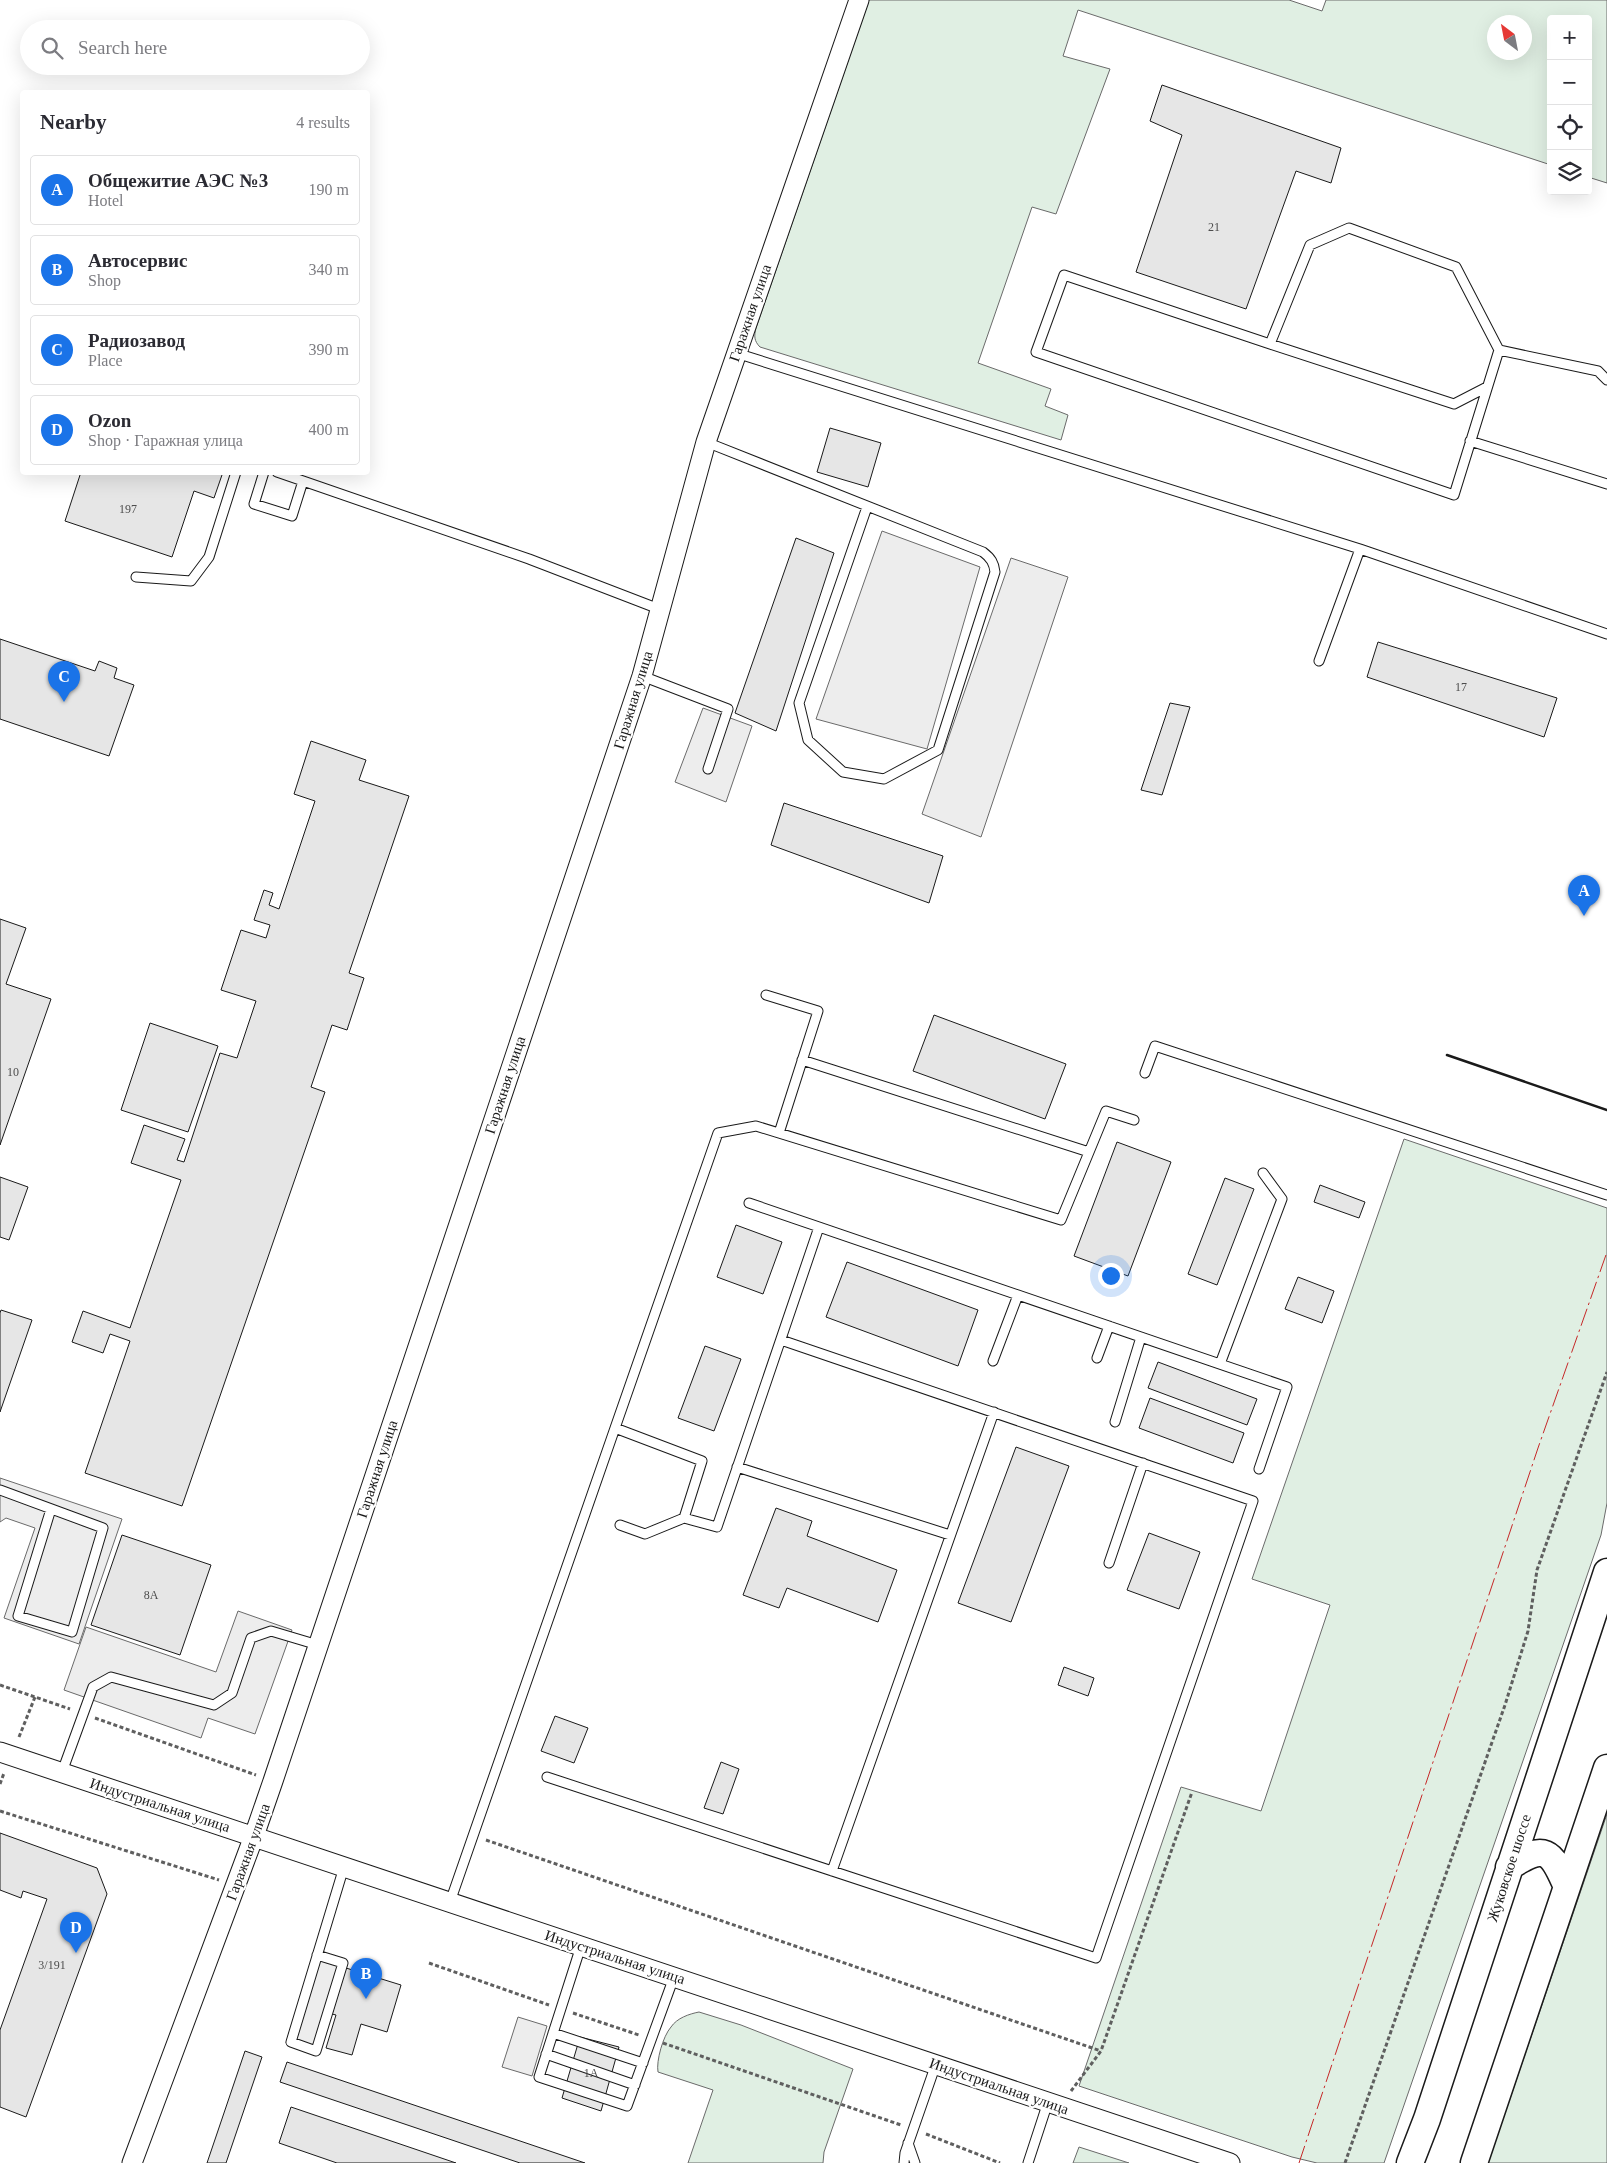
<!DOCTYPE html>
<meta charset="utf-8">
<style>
body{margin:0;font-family:Georgia,serif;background:#f2f2f3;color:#2b2b33}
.controls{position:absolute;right:15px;top:15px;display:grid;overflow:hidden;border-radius:5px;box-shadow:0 5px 20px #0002}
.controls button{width:45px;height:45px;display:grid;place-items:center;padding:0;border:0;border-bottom:1px solid #e1e1e2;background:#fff;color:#2b2b33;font:25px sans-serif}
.compass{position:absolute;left:1487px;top:15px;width:45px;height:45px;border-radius:50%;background:#fff;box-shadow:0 5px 20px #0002;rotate:328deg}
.you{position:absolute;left:1110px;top:1275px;width:18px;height:18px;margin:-12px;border:4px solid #fff;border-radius:50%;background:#1a73e8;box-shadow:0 0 0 8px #1a73e833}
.badge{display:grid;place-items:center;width:32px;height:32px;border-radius:50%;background:#1a73e8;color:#fff;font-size:16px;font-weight:700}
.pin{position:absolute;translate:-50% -41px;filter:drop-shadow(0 1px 2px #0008)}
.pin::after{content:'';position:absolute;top:26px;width:18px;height:15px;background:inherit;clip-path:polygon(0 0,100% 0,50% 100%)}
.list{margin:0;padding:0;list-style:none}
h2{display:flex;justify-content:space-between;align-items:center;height:65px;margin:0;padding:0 20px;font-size:21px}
h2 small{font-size:16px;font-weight:400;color:#7c7c81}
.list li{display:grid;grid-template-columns:32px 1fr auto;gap:15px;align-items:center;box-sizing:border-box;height:70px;margin:0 10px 10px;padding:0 10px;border:1px solid #e1e1e2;border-radius:5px}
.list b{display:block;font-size:19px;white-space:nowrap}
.list p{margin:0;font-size:16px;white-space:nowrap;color:#7c7c81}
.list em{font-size:16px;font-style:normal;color:#7c7c81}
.icon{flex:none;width:28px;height:28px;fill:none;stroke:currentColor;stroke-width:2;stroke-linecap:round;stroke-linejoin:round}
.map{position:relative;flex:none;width:1607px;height:2163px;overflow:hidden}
.search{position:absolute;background:#fff;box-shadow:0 5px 20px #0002;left:20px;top:20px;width:350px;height:55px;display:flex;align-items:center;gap:12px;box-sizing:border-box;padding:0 18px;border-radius:28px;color:#7c7c81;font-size:19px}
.panel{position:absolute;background:#fff;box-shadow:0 5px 20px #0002;left:20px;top:90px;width:350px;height:385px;border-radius:5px}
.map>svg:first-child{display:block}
</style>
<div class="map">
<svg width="1607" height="2163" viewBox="0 0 1607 2163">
<rect width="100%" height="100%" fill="#fff"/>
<path fill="#e0efe3" stroke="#6a6a6a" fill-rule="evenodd" d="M869,0H1289L1322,11L1326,0H1607V183L1588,177V19H1551V165L1078,10L1063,56L1110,69L1056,214L1032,207L978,363L1051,389L1045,406L1068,415L1061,440L760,347C754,341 754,336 756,328ZM1524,22V52H1494V22Z
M1404,1139L1607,1208V1503L1601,1535L1384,2163H1317L1292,2157L1079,2086L1181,1787L1261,1811L1330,1605L1252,1579Z
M1607,1814V2163H1488Z
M699,2012L741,2025L853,2069L824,2152L823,2163H688L713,2090L658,2072C656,2061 663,2036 671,2027C677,2018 689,2014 699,2012Z
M1079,2147L1129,2163H1073Z"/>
<path fill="#ededed" stroke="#6a6a6a" d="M882,531L980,567L927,749L816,719Z
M1011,558L1068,577L981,837L922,814Z
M703,708L752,726L726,802L675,782Z
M0,1478L122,1519L79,1644L4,1618L35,1528L6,1518L0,1522Z
M238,1611L292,1630L255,1734L208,1718L201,1738L64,1690L86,1627L216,1672Z
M315,1952L346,1962L317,2053L286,2043Z
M518,2017L547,2026L532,2076L502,2067Z"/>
<path fill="#e6e6e6" stroke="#1a1a1a" d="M1162,85L1341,148L1331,183L1296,171L1246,309L1136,272L1182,135L1150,121Z
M830,428L881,443L868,487L817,472Z
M81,472H223L214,498L194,491L172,557L65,521Z
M796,538L834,553L776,731L735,713Z
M0,639L95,671L99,661L117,668L114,678L134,685L109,756L0,719Z
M1378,642L1557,698L1544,737L1367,677Z
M1170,703L1190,707L1162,795L1141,790Z
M311,741L366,760L359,780L409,796L349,973L364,978L347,1030L332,1025L311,1087L325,1092L182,1506L85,1473L130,1341L110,1334L103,1353L72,1342L83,1311L130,1328L181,1180L131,1163L144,1125L185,1139L177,1160L184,1162L220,1053L237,1058L256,1001L221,990L241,930L266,938L270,925L254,920L264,890L273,893L269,905L279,909L315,801L294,794Z
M784,803L943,856L929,903L771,845Z
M0,919L26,928L6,984L51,999L0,1145Z
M934,1015L1066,1064L1045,1119L913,1071Z
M150,1023L218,1046L188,1132L121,1110Z
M1117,1142L1171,1162L1128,1276L1074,1256Z
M0,1177L28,1187L9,1240L0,1237Z
M1225,1178L1254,1189L1217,1285L1188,1274Z
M1320,1185L1365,1202L1359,1218L1314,1202Z
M736,1225L782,1242L763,1294L717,1277Z
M847,1262L978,1310L958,1366L826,1317Z
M1298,1277L1334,1291L1322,1323L1285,1309Z
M1,1310L32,1320L0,1412V1313Z
M705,1346L741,1359L714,1431L678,1418Z
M1158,1362L1257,1399L1247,1425L1148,1388Z
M1150,1398L1244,1433L1233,1463L1139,1428Z
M1016,1447L1069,1466L1011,1622L958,1603Z
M776,1508L812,1521L807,1536L897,1570L878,1622L787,1588L779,1608L743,1595Z
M1149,1533L1200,1552L1179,1609L1127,1590Z
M122,1535L211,1565L180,1655L91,1625Z
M1064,1667L1094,1678L1088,1696L1058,1685Z
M555,1716L588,1728L574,1763L541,1751Z
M721,1762L739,1769L723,1814L704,1808Z
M0,1833L97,1868L107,1894L26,2117L0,2107V2030L47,1899L23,1891L21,1898L0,1890Z
M346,1968L401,1985L387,2032L361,2024L352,2055L326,2048L336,2015L332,2014Z
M580,2037L619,2047L601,2111L562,2098Z
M245,2051L262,2057L226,2163H207Z
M287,2062L585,2163H520L280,2082Z
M291,2107L456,2163H337L279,2143Z"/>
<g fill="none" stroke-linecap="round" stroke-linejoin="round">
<g stroke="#1a1a1a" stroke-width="11">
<path id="service" d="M1270,344L1454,404L1487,387
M1499,350L1454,495L1036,352L1064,275L1270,344L1310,245L1349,228L1456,267L1499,350L1598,371L1607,380
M736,353L1360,549L1607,634
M1470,441L1607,484
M706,442L983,552C991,558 994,563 995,572L938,750L884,779L843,772L808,740L799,703L867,507
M264,472L254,504L292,516L303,481
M277,472L529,559L659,609
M136,577L191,581L209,557L236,472
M1319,661L1360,549
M642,676L728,709L708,769
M766,995L818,1011L779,1133
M802,1060L1089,1152
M1145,1073L1155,1046L1607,1195
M749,1203L1287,1387L1259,1469
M1097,1358L1109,1326
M993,1361L1018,1295
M1220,1364L1282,1199L1263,1173
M1115,1422L1141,1337
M737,1467L950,1535
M0,1490L103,1528L72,1632L18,1616L51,1509
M684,1518L717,1527L819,1227
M620,1525L645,1534L684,1518L702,1461L615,1428L718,1133L756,1126L1061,1220L1106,1111L1134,1120
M1109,1563L1143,1463
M62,1772L93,1687L111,1677L214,1705L232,1693L251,1638L271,1631L318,1645
M547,1777L1096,1958L1253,1501L781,1340
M832,1871L994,1412
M450,1902L615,1428
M581,1946L539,2077L627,2106L674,1977
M317,1955L343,1963L316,2051L291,2042L344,1867
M553,2033L643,2063
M546,2054L635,2085
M908,2143L915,2163
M904,2163L905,2153L936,2064
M1028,2163L1048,2102"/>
</g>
<g stroke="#1a1a1a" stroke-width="21">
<path id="minor" d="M0,1752L1230,2163
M132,2163L254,1836L273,1781L642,676L706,442L859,0"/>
</g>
<g stroke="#1a1a1a" stroke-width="29">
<path id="secondary" d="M1509,1867C1545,1843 1551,1850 1567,1887
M1410,2163L1427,2119L1607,1572
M1474,2163L1607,1768"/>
</g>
<path stroke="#5f5f5f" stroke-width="3" stroke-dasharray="4 2.5" stroke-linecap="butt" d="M0,1685L70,1709
M95,1718L256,1775
M19,1737L35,1697
M0,1784L4,1773
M0,1811L219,1880
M486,1840L1101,2051
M429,1963L549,2005
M573,2013L639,2035
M663,2043L901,2125
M1071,2091L1101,2051L1192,1792
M926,2134L1000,2163
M1345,2163L1505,1705L1528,1631L1537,1570L1607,1372"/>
<use href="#service" stroke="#fff" stroke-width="9"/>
<use href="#minor" stroke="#fff" stroke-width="19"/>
<use href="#secondary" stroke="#fff" stroke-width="26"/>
<path stroke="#1a1a1a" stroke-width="2.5" d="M1447,1055L1607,1110"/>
<path stroke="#c62828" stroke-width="1" stroke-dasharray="18 4 2.5 4" stroke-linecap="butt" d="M1299,2163L1538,1448L1607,1252"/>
</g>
<g text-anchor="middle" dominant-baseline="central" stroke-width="4" stroke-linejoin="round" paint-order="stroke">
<g font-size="12" fill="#4d4d4d">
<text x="1214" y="227">21</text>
<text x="128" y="509">197</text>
<text x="1461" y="687">17</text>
<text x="13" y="1072">10</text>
<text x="151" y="1595">8А</text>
<text x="52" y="1965">3/191</text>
<text x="591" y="2073">1А</text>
</g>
<g font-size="15" fill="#1a1a1a" stroke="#fff">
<text transform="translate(750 313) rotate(-71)">Гаражная улица</text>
<text transform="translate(633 700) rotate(-73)">Гаражная улица</text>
<text transform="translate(505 1085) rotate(-72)">Гаражная улица</text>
<text transform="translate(377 1469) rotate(-72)">Гаражная улица</text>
<text transform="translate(160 1805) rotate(18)">Индустриальная улица</text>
<text transform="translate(248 1852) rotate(-70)">Гаражная улица</text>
<text transform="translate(1509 1868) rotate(-72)">Жуковское шоссе</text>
<text transform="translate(615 1957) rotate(18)">Индустриальная улица</text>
<text transform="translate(999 2086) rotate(19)">Индустриальная улица</text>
</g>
</g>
</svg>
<div class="controls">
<button>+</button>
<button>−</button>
<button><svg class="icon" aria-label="locate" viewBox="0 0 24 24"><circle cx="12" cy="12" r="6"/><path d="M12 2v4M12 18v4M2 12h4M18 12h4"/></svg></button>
<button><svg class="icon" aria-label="layers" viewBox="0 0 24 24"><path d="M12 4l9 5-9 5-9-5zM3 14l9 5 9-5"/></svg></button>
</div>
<svg class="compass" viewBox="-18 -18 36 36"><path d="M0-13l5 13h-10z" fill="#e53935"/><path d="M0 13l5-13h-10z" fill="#7c7c81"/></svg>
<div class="you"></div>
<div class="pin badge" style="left:1584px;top:916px">A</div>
<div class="pin badge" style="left:366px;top:1999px">B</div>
<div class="pin badge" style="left:64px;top:702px">C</div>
<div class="pin badge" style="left:76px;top:1953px">D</div>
<div class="search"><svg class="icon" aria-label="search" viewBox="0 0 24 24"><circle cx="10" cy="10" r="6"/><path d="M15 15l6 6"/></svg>Search here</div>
<section class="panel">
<h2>Nearby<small>4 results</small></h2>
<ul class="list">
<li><span class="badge">A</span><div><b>Общежитие АЭС №3</b><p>Hotel</p></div><em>190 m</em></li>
<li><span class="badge">B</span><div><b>Автосервис</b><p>Shop</p></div><em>340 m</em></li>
<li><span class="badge">C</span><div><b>Радиозавод</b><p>Place</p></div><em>390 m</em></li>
<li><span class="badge">D</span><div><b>Ozon</b><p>Shop · Гаражная улица</p></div><em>400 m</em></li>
</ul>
</section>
</div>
